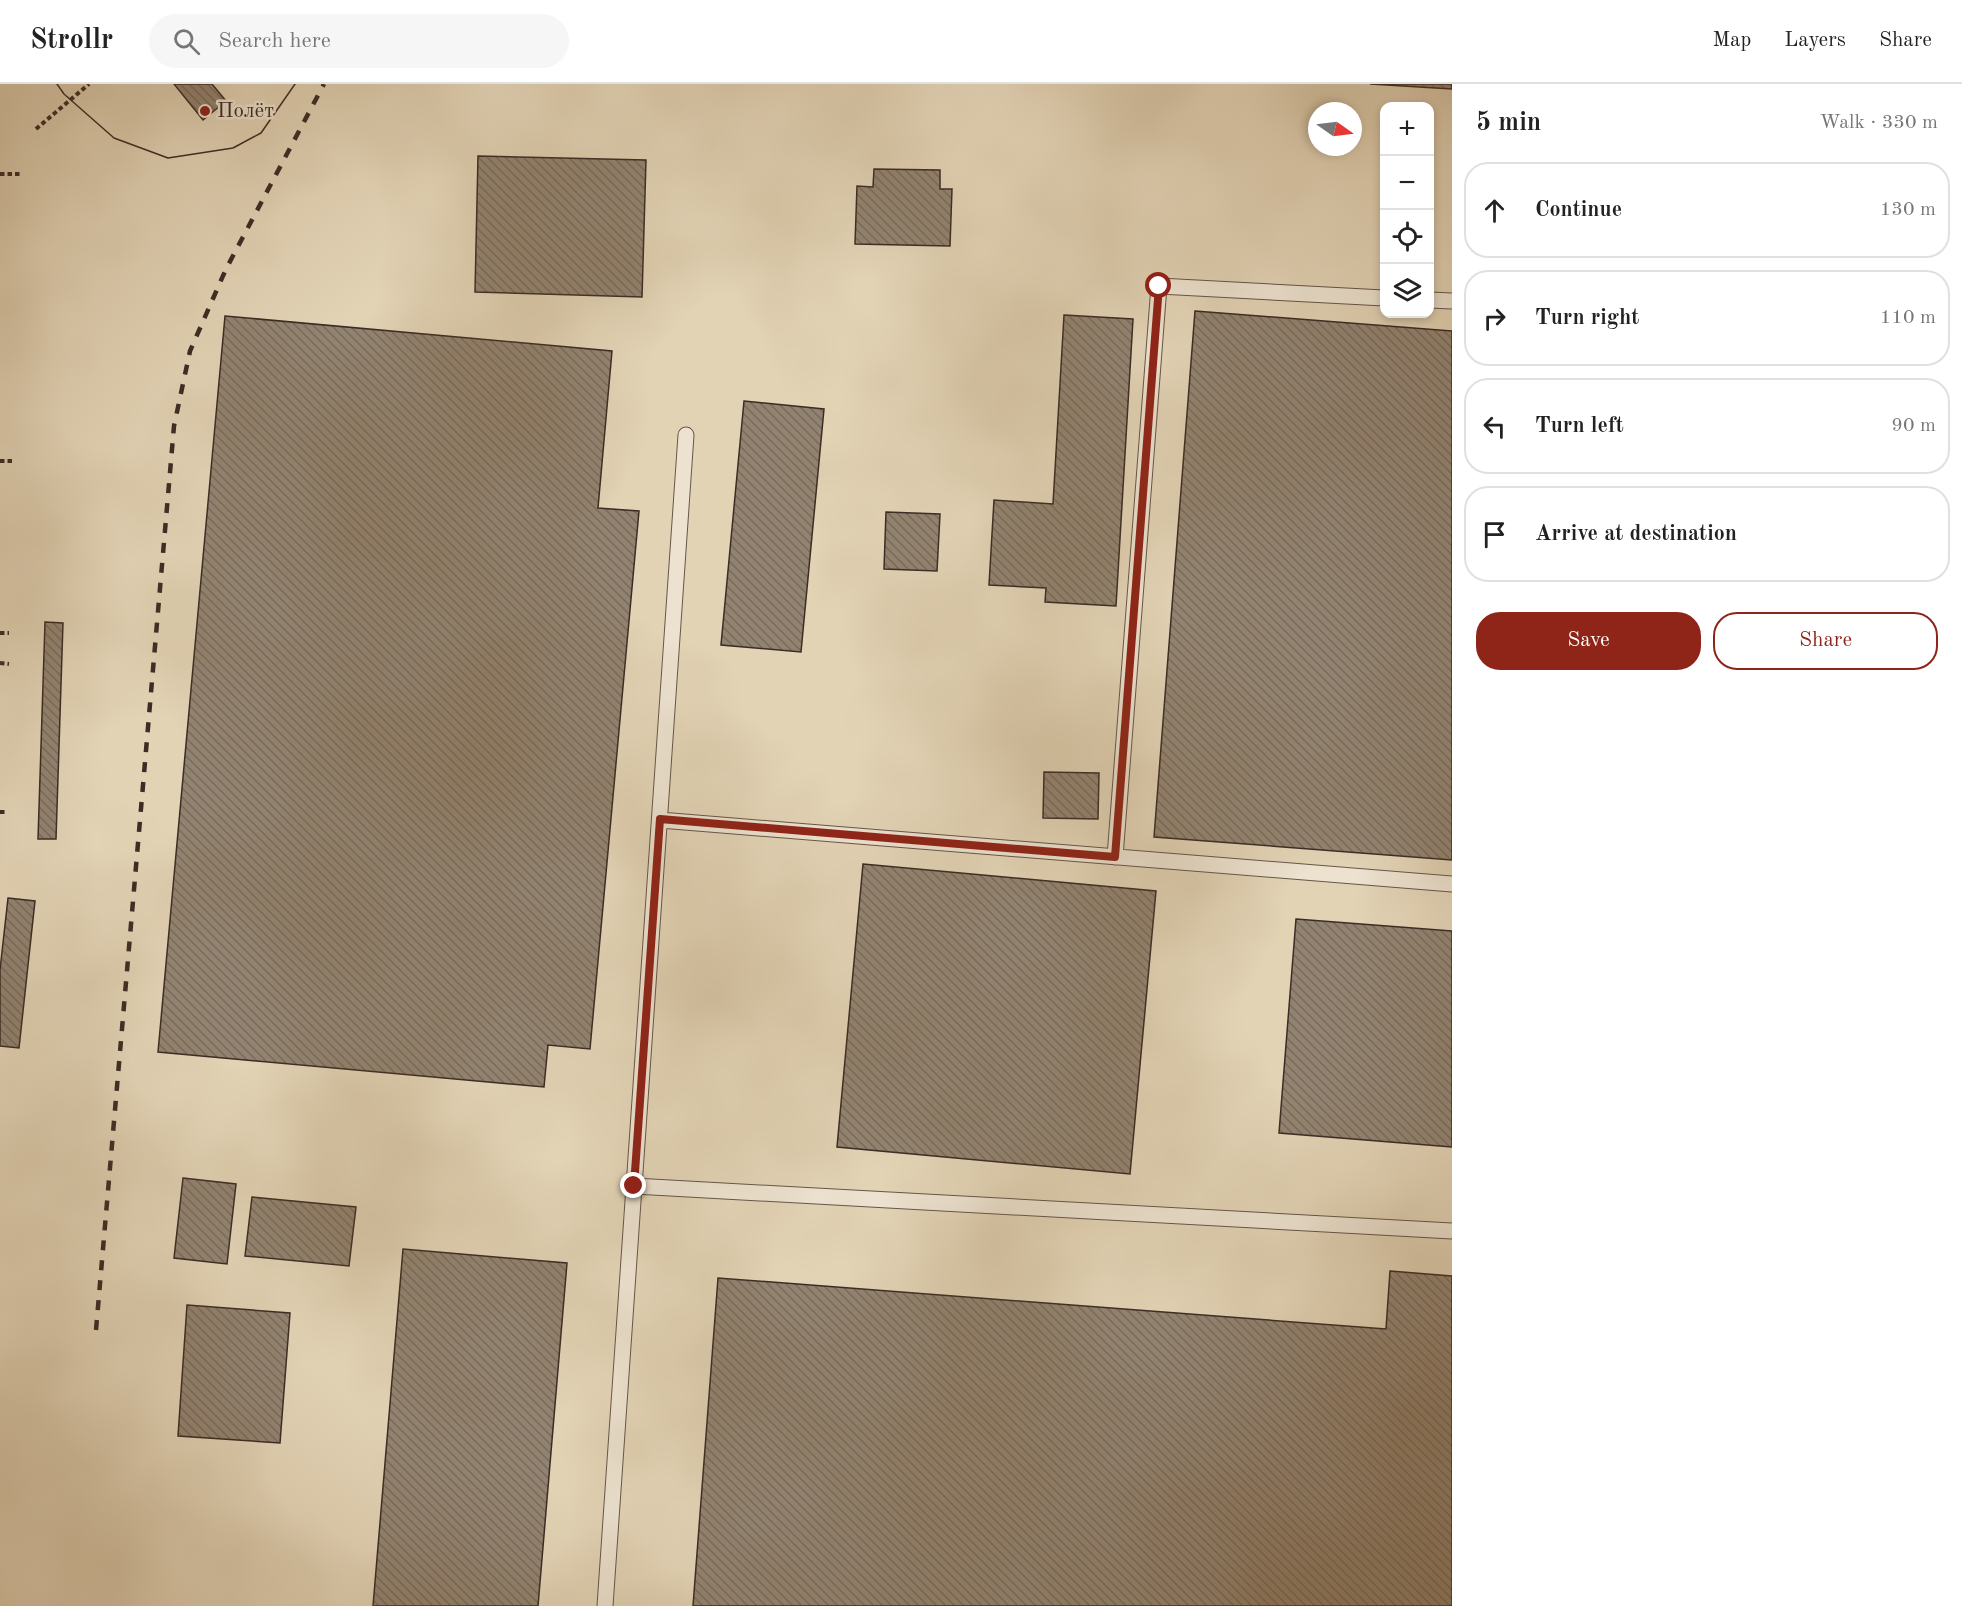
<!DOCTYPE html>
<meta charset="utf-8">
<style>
body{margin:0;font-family:"Old Standard TT",serif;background:#f6f6f6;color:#222}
.controls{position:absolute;right:18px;top:18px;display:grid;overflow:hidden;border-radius:12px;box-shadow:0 3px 9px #0003}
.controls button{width:54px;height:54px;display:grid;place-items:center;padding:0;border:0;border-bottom:2px solid #e0e0e0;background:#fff;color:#222;font:30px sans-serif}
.compass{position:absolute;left:1308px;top:18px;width:54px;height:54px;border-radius:50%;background:#fff;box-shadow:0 3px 9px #0003;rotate:104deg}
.stop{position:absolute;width:18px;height:18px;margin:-14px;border:4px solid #8f2418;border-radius:50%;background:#fff}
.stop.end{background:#8f2418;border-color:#fff;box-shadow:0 2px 6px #0008}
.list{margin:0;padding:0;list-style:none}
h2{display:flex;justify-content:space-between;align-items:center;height:78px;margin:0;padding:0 24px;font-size:26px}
h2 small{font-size:20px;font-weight:400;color:#767676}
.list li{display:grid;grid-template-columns:39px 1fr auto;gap:18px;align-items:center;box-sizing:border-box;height:96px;margin:0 12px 12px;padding:0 12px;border:2px solid #e0e0e0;border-radius:24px}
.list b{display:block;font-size:22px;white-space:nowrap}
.list em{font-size:20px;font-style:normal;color:#767676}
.actions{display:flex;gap:12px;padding:18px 24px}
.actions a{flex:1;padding:14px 0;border:2px solid #8f2418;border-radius:24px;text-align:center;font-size:21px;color:#8f2418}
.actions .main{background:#8f2418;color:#fff}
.icon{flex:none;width:33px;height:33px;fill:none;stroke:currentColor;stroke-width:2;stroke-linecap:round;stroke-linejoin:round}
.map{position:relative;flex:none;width:1452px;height:1522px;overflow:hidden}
header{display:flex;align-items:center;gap:36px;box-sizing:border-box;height:84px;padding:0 30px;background:#fff;border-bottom:2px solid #e0e0e0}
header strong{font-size:28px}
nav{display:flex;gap:33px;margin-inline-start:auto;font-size:21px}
.search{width:420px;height:54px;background:#f6f6f6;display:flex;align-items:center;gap:15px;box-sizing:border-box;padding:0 21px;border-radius:33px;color:#767676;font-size:22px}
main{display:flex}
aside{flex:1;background:#fff}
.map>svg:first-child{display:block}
</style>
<header>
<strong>Strollr</strong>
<div class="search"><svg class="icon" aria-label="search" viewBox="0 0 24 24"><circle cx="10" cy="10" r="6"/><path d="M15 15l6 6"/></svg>Search here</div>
<nav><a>Map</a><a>Layers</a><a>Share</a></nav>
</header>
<main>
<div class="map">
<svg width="1452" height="1522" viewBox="0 0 1452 1522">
<defs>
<pattern id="building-back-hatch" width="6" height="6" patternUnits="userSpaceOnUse" patternTransform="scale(1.5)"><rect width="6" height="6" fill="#928370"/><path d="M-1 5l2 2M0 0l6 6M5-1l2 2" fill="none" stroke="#786b5c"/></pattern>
</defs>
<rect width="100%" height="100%" fill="#e2d3b5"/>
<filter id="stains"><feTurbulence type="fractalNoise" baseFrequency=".00333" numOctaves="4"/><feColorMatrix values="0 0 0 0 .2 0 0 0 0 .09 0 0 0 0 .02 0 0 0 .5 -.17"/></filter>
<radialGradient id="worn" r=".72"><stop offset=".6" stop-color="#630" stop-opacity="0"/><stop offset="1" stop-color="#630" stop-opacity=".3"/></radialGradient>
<path fill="url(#building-back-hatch)" stroke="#3c2c25" stroke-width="1.5" d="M174,0H212L226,17L203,36Z
M1370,0H1452V5Z
M478,72L646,76L642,213L475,208Z
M874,85L940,86V105H952L950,162L855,160L857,102L873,103Z
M1195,227L1452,247V776L1154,753Z
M1064,231L1133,235L1116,522L1045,518L1046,504L989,501L994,416L1053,420Z
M225,232L612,267L598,424L639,427L590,965L548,961L544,1003L158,968Z
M744,317L824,325L801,568L721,561Z
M886,428L940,430L937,487L884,485Z
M45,538L63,539L56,755H38Z
M1044,688L1099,689L1098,735L1043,734Z
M863,780L1156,807L1130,1090L837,1063Z
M8,814L35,817L19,964L0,962V886Z
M1296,835L1452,847V1063L1279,1049Z
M183,1094L236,1100L227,1180L174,1174Z
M252,1113L356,1123L349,1182L245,1172Z
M403,1165L567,1179L538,1522H373Z
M1390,1187L1452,1192V1522H693L718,1194L1386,1245Z
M187,1221L290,1229L280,1359L178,1352Z"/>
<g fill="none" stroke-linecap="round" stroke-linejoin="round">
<g stroke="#665649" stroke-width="17">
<path id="lane" d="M1430,216L1452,217
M660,736L1452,800
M1115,773L1159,202L1384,214
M634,1102L1452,1147
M605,1522L686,351"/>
</g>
<path stroke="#3c2c25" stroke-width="4" stroke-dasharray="4.5 3" stroke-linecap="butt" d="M36,45L89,0
M0,90H20
M0,377H13
M0,549H9
M0,579L9,580
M0,728H6"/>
<use href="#lane" stroke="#ece2cf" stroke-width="15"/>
<path stroke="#3c2c25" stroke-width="1.5" d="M57,0L64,10L114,54L168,74L233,64L261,49L295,0"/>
<path stroke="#3c2c25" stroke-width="4.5" stroke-dasharray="10 10" stroke-linecap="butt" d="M96,1246L174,342L190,267L226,185L324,0"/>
</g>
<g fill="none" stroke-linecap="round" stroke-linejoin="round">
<path stroke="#8f2418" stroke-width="8" d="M634,1102L660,735L1115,773L1159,202"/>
</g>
<circle fill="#8f2418" stroke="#ece2cf" stroke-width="2" cx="205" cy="27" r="6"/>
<g text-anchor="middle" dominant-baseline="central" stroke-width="5" stroke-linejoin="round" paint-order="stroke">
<g font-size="21" fill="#3c2c25" stroke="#ece2cf" text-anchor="start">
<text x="217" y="27">Полёт</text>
</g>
</g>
<rect width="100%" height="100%" filter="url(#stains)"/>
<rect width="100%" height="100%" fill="url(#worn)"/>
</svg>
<div class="controls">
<button>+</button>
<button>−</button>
<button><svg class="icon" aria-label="locate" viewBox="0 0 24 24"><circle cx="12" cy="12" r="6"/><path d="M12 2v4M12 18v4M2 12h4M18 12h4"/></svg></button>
<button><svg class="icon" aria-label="layers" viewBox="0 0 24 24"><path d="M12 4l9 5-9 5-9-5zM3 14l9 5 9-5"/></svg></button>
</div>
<svg class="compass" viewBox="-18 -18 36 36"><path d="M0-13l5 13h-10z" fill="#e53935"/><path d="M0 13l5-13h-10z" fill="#767676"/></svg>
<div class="stop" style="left:1159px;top:202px"></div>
<div class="stop end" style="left:634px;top:1102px"></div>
</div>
<aside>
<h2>5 min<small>Walk · 330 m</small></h2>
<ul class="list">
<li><svg class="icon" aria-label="ahead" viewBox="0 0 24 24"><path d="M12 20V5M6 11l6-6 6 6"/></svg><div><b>Continue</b></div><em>130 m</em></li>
<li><svg class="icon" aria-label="right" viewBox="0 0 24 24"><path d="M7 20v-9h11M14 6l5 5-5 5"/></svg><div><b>Turn right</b></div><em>110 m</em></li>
<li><svg class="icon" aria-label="left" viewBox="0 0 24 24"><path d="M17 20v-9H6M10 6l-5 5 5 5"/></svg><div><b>Turn left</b></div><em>90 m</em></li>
<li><svg class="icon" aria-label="arrive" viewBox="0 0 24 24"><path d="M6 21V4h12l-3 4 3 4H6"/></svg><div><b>Arrive at destination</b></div></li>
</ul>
<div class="actions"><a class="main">Save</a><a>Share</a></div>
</aside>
</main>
